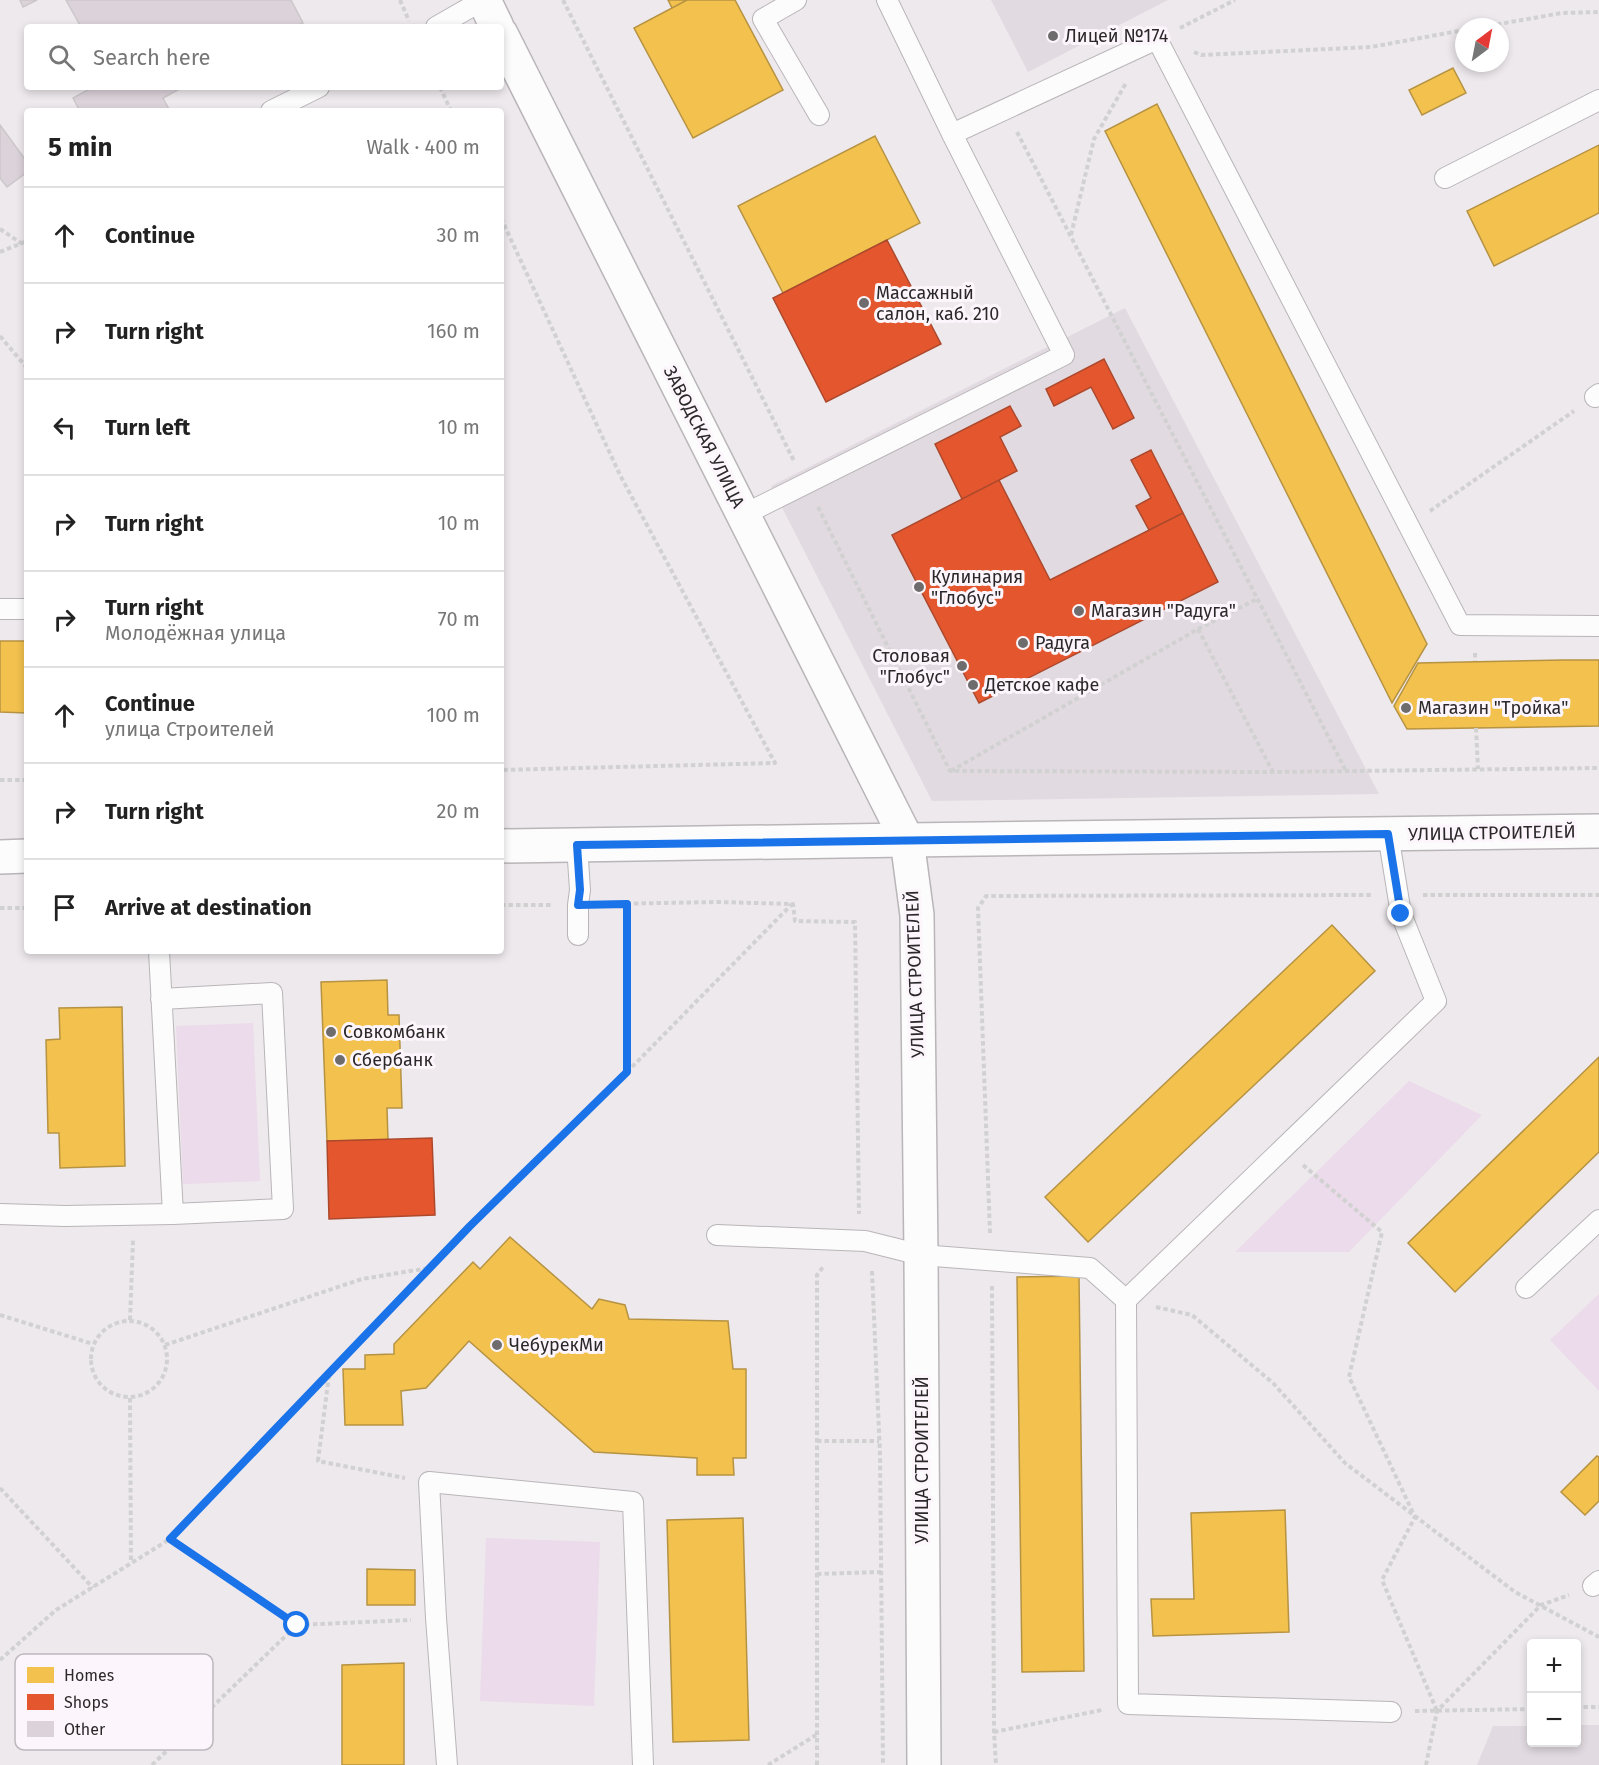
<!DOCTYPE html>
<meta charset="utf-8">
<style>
body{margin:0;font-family:"Fira Sans",sans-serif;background:#f2f2f2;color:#222}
.controls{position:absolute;right:18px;bottom:18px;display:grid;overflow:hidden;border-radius:6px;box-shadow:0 3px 9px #0003}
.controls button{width:54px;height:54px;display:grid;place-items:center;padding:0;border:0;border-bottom:2px solid #e0e0e0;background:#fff;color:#222;font:30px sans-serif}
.compass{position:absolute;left:1455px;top:18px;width:54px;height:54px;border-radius:50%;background:#fff;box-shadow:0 3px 9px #0003;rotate:32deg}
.stop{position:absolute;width:18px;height:18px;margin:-14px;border:4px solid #1a73e8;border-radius:50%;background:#fff}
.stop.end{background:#1a73e8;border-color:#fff;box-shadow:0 2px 6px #0008}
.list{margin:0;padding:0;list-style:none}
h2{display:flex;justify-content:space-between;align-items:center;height:78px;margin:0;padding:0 24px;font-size:26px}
h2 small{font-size:20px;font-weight:400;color:#767676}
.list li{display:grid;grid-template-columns:39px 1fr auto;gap:18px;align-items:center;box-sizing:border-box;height:96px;padding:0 24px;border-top:2px solid #e0e0e0}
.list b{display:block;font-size:22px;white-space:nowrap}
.list p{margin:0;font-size:20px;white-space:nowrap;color:#767676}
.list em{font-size:20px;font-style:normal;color:#767676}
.icon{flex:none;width:33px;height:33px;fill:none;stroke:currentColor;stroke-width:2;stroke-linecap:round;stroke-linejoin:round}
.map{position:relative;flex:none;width:1599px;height:1765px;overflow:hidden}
.search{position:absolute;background:#fff;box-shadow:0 3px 9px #0003;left:24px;top:24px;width:480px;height:66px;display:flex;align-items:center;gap:15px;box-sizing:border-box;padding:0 21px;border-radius:6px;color:#767676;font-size:22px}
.panel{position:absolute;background:#fff;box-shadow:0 3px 9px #0003;left:24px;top:108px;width:480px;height:846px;border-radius:6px}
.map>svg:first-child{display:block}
</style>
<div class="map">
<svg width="1599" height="1765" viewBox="0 0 1599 1765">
<rect width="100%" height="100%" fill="#eee9ed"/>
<path fill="#e2dae1" d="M991,0H1168L1028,72Z
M1125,308L1379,794L932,801L771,486Z
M1577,1725H1599V1765H1477L1493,1726H1531L1532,1742H1576Z"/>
<path fill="#ecdbea" d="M253,1023L260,1181L183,1184L176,1026Z
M1409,1081L1482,1115L1349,1252H1235Z
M1599,1294V1391L1550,1340Z
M486,1538L600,1542L594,1706L480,1701Z"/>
<path fill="#f2c14e" stroke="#b69343" stroke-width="1.5" d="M668,0H687L672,8Z
M687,0H735L783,90L693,138L634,28Z
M1453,68L1466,93L1422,115L1409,90Z
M1157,104L1427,644L1392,703L1105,131Z
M875,136L920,223L783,293L738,206Z
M1599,145V213L1494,266L1467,211Z
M0,641H27V713L0,712Z
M1564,660H1599V726L1407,729L1394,706L1418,663Z
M1332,925L1375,971L1088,1242L1045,1197Z
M387,980L388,1015H399L402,1108H387L388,1140L327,1141L321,982Z
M122,1007L125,1166L60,1168L59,1133H48L46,1040L60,1039L59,1008Z
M1599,1057V1152L1455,1292L1408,1243Z
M510,1237L592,1309L599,1299L625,1305L629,1319L728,1321L733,1369H746V1458H733L734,1475H697V1458L594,1452L469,1341L426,1388L401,1391L403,1425H345L343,1369H365V1355L394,1354V1344L473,1262L480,1269Z
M1079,1276L1084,1671L1022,1672L1017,1277Z
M1597,1456L1599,1457V1501L1585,1515L1561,1492Z
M1285,1510L1289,1632L1153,1636L1151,1599H1194L1191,1513Z
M743,1518L749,1740L673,1742L667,1520Z
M367,1569L415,1570V1605H367Z
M404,1663V1765H342V1665Z"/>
<path fill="#e4572e" stroke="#ac492d" stroke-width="1.5" d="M887,240L941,344L826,402L773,298Z
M1104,359L1134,418L1113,429L1091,387L1054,406L1046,389Z
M1010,406L1021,426L1000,437L1017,471L962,499L935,444Z
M1151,450L1183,513L1149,530L1136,506L1151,498L1131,460Z
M999,480L1050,580L1183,513L1218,582L979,703L892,535Z
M432,1138L435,1215L329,1219L327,1141Z"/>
<path fill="#dcd2da" stroke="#cbc7ca" stroke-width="1.5" d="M20,0H37L23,7Z
M66,0H291L303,23L295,27H81Z
M93,87H183L163,98L170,111H80L73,98Z
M0,125L27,162V172L7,187L0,178Z"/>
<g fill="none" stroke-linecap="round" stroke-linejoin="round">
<g stroke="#b9b5b8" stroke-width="22">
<path id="service" d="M796,0L763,19L819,115
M887,0L952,134L1157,39L1460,625L1599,626
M436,27L483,0
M271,111L319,87
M1445,178L1599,100
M1595,397L1599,394
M743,515L1064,355L952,134
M0,609H27
M1388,834L1401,914L1436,1001L1126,1300L1128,1704L1391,1712
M577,845L580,890L578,905V935
M159,951L173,1214L283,1209L272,993L161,999
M0,1214L65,1216L173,1214
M717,1235L865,1241L921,1255L1090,1268L1126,1300
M1526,1288L1599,1220
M1593,1586L1599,1581
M447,1765L436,1618L429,1482L633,1502L643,1765"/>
</g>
<g stroke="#b9b5b8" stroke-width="36">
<path id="minor" d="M501,846L907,840
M0,857L27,856"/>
</g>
<g stroke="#b9b5b8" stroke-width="36">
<path id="tertiary" d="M484,0L497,27
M501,34L907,840L917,915L921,1255L924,1765
M907,840L1599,831"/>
</g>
<path stroke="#d2d1d2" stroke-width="4" stroke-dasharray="4.5 3" stroke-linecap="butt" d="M400,0L409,21
M563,0L794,461
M1482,27L1562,13L1599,12
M1180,28L1235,0
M1194,52L1201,55L1371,47L1464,30
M440,87L451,111
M1017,132L1346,771
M501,218L620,475L775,763L501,770
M0,229L27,247
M1071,235L1094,139L1126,83
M0,252L27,241
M0,336L27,368
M818,507L950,771L1273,772L1599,768
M1430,511L1574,411
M1198,629L1273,772
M1475,653V661
M1476,728L1478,769
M951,771L1198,629L1257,599
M0,780H27
M1423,895H1599
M604,904L718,902L793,904L795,921L855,922L859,1214
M627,904L628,1071
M501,905H551
M0,908H27
M1303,1165L1382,1232L1349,1377L1415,1517L1382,1580L1437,1711
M990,1233L978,908L986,896L1371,895
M872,1271L880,1454L883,1765
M992,1286L994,1732L996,1765
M1156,1307L1192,1315L1273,1383L1345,1463L1515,1592L1599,1637
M0,1315L93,1344
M130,1320L133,1240
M91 1359a38 38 0 1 1 76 0a38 38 0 1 1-76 0Z
M165,1345L362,1279L429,1268
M329,1375L318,1461L405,1478
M130,1398L131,1563
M817,1441H879
M0,1488L93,1588
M170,1539L297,1625
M817,1574L881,1572
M0,1660L56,1610L170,1539L470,1226L580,1120L792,904
M1576,1707H1599
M1415,1711L1532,1709
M994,1732L1102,1710
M152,1765L297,1625L411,1620
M768,1765L816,1735
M817,1765V1275L823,1267
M1426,1765L1437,1711L1541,1605L1569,1595"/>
<use href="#service" stroke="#fcfcfc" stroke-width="20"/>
<use href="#minor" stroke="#fcfcfc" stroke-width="33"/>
<use href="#tertiary" stroke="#fcfcfc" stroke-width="33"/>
</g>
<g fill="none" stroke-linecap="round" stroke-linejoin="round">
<path stroke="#1a73e8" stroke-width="8" d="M297,1625L170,1539L470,1226L627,1072V904L578,905L580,890L577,845L1388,834L1401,914"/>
</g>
<g fill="#6f6c6e" stroke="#fcf6fc" stroke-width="2">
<circle cx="1053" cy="36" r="6"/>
<circle cx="864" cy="303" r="6"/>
<circle cx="919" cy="587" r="6"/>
<circle cx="1079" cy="611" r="6"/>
<circle cx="1023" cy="643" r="6"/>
<circle cx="962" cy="666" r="6"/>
<circle cx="973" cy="685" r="6"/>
<circle cx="1406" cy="708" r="6"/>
<circle cx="331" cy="1032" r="6"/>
<circle cx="340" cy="1060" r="6"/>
<circle cx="497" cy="1345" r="6"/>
</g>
<g text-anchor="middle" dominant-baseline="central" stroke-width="6" stroke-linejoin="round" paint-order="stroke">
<g font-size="18" fill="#2b282a" stroke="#fcf6fc" text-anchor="start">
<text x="1065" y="36">Лицей №174</text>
<text x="876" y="293">Массажный<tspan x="876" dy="21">салон, каб. 210</tspan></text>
<text x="931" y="577">Кулинария<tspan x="931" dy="21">"Глобус"</tspan></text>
<text x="1091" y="611">Магазин "Радуга"</text>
<text x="1035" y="643">Радуга</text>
<text x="950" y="656" text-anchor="end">Столовая<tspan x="950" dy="21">"Глобус"</tspan></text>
<text x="985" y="685">Детское кафе</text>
<text x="1418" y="708">Магазин "Тройка"</text>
<text x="343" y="1032">Совкомбанк</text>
<text x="352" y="1060">Сбербанк</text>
<text x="509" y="1345">ЧебурекМи</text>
</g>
<g font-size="18" fill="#2b282a" stroke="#fcf6fc">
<text transform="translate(704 437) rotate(63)">ЗАВОДСКАЯ УЛИЦА</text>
<text transform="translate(1492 833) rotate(-1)">УЛИЦА СТРОИТЕЛЕЙ</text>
<text transform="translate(915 974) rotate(-92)">УЛИЦА СТРОИТЕЛЕЙ</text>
<text transform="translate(922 1460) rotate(-90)">УЛИЦА СТРОИТЕЛЕЙ</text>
</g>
</g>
<rect x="15" y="1654" width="198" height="96" rx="9" fill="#fcf6fc" stroke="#bdb8bd" stroke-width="1.5"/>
<rect x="27" y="1667" width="27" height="16" fill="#f2c14e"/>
<rect x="27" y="1694" width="27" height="16" fill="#e4572e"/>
<rect x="27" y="1721" width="27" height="16" fill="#dcd2da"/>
<g font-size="16" fill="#2b282a">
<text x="64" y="1681">Homes</text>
<text x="64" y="1708">Shops</text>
<text x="64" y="1735">Other</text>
</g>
</svg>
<div class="controls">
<button>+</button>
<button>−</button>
</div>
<svg class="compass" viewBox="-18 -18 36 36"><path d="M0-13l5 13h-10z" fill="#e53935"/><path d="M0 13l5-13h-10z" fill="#767676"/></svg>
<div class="stop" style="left:297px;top:1625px"></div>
<div class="stop end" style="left:1401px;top:914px"></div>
<div class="search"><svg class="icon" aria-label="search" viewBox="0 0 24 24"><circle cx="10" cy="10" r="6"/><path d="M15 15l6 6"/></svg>Search here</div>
<section class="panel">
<h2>5 min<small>Walk · 400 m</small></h2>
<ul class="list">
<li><svg class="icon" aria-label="ahead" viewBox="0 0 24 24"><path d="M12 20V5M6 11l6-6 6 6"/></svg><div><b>Continue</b></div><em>30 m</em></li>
<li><svg class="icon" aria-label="right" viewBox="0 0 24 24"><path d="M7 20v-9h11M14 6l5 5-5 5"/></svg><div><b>Turn right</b></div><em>160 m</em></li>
<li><svg class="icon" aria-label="left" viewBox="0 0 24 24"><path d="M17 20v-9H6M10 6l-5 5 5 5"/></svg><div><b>Turn left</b></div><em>10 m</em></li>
<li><svg class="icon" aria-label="right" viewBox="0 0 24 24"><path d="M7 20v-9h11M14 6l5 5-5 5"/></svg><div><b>Turn right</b></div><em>10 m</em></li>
<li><svg class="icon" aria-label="right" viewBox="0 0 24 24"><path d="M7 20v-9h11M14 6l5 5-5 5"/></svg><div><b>Turn right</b><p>Молодёжная улица</p></div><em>70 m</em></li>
<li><svg class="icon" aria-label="ahead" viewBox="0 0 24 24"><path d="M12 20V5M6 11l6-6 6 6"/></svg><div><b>Continue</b><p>улица Строителей</p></div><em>100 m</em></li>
<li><svg class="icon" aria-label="right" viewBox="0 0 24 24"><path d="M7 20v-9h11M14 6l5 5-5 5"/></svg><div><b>Turn right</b></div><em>20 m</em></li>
<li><svg class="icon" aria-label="arrive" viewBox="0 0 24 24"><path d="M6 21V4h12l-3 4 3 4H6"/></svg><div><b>Arrive at destination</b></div></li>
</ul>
</section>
</div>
